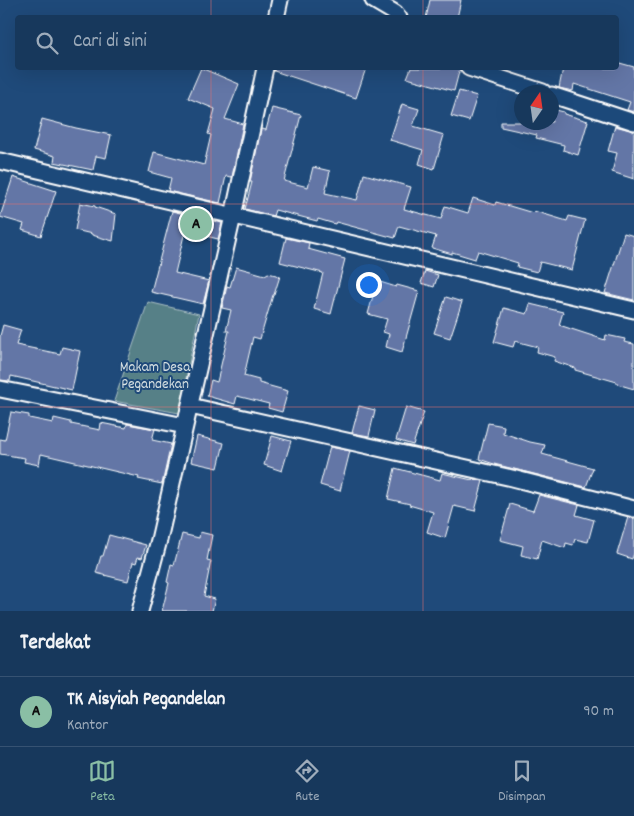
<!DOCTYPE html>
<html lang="id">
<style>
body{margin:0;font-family:Dekko,sans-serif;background:#244365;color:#f1f3f6}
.compass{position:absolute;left:514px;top:85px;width:45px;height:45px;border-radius:50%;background:#17385c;box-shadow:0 5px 20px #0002;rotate:13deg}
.you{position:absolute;left:368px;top:284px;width:18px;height:18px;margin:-12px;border:4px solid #fff;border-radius:50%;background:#1a73e8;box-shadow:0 0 0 8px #1a73e833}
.badge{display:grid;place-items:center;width:32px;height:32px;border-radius:50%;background:#8abfa5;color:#111;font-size:16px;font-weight:700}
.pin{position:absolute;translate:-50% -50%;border:2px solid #fff;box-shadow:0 1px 5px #0006}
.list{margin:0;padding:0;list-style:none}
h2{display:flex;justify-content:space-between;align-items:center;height:65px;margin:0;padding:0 20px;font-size:21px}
h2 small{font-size:16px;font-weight:400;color:#9eacbb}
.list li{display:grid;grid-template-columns:32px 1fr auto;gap:15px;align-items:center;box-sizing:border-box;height:70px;padding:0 20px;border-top:1px solid #365272}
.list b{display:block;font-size:19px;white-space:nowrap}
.list p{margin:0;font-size:16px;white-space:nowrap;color:#9eacbb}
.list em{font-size:16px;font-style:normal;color:#9eacbb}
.icon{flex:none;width:28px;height:28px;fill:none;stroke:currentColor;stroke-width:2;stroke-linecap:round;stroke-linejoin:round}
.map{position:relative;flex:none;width:634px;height:611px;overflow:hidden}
.search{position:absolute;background:#17385c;box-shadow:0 5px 20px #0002;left:15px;right:15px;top:15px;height:55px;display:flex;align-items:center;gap:12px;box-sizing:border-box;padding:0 18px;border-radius:5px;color:#9eacbb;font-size:19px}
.sheet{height:135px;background:#17385c}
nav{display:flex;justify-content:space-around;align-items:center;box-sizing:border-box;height:70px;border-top:1px solid #365272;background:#17385c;font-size:14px;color:#9eacbb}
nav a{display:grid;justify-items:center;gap:2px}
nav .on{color:#8abfa5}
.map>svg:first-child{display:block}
</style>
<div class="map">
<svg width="634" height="611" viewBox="0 0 634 611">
<rect width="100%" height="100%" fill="#1f4a7a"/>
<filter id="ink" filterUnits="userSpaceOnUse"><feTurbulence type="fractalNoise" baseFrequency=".02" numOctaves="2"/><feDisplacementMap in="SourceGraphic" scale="10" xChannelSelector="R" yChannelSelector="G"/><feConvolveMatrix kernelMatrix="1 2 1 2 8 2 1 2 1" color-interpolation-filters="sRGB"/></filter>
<g filter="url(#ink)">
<path fill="#578087" stroke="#abc0c3" d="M148,302L199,314L179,413L114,401Z"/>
<path fill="#6376a6" stroke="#fff" d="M430,0H461L457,18H426Z
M616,62L634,67V112L627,110L630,102L574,84L573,91L559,88L563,68H616Z
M201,68L239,84L225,119L243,124L232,177L226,176L220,203L168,191L171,178L149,172L154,152L204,165L211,135L208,134L215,109L188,98Z
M274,68H366L356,98L274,71Z
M411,68H460L454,91L407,78Z
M459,91L477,96L469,121L451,116Z
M402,104L419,109L413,126L444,135L434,169L419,164L423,150L390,140Z
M272,108L301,115L284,181L308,187L313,167L330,171L325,193L357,200L364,174L411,187L404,209L441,219L445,206L468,213L473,198L495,205L496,202L533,213L534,211L567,221L569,216L585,220L572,270L540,262L537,272L517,267L518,263L478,251L475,259L452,252V254L432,248L436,236L399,226L395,238L336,222L335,224L318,219L317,221L275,210L273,216L245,209L252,182H250L261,129L266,130Z
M552,109L564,112V114L588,121L578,155L563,150L564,145L536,138L537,135L501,127V122H552Z
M42,119L76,128L111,135L106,158L96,156L93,170L54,162L55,156L34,150Z
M615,126L634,131V179L612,172L617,153L608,151Z
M13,177L56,191L41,236L22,230L24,224L0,217Z
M80,203L95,206V207L116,214L113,241L92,235V234L75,230Z
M172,211L222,223L218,239L185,231L175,273L209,281L203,304L151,292Z
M624,233L634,236V300L605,293Z
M286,238L309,243L308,249L345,259L331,314L314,309L323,273L280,262Z
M236,267L265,275L268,273L280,276L274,295H273L260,339L253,337L244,376L259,380V383L288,391L282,412L268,408L269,404L237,396L235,404L207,396L211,380L217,382L229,331H226L231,310L222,308L227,286L230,287Z
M425,271L438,275L434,287L421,283Z
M377,281L396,287L397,285L419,291L402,352L386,347L389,334L383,332L387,319L368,314Z
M446,297L462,302L450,338L434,333Z
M530,304L563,312L559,325L605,340L606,335L625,339L624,342L634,344V389L617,384V382L575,370V368L554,361L555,357L537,352L538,347L515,341L513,347L494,342L504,308L527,314Z
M3,325L21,330L16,345L60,354L62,347L80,351L72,390L11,376L10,381L0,380V336Z
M359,406L375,410L369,436L352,433Z
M406,407L424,412L413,445L396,440Z
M11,412L29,415V418L53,423L54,418L71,422V424L100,430L101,423L126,428L127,424L155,429L152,440L171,444L162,484L138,479L139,477L41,454L39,465L24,462L25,458L0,454V439L5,440Z
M488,423L504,426L503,433L530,442L545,445L542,454L593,468L586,487L494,464L479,459Z
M197,436L224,443L218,468L191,462Z
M272,436L291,441L282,471L264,465Z
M330,447L350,451L340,491L320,485Z
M395,468L440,480L442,473L472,480V479L483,481L475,511L454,506L445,538L427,532L433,512L409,505L410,504L388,499Z
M539,495L579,505L576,515L594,520L588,542L575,539L573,545L566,543L565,548L542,540L537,559L521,555L523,546L500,540L510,504L533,511Z
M628,517L634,518V553L632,559L617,554Z
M200,532L212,535L207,560L211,561L204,596L215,599L212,611H162L169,583L167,582L171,564L174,565L182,534L199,538Z
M109,535L146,545L142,558L138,557L136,563L133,562L128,581L96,573L101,556H103Z"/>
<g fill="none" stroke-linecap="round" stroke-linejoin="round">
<g stroke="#fff" stroke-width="19">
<path id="minor" d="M373,0L395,13L399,18
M276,18L280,0
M469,68L543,92
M552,95L634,122
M0,161L634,310
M0,389L185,426
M190,406L512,478L634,509
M140,611L159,540L233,216L265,68"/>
</g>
<use href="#minor" stroke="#1f4a7a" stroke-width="15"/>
</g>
</g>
<path fill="none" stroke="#e47373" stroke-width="1" stroke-opacity="0.55" d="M211,0V18M423,0V18M211,68V611M423,68V611M0,204H634M0,407H634"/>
<g text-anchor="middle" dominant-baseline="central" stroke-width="4" stroke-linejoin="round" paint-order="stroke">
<g font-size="15" fill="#d5dfe1" stroke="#1f4a7a">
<text x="155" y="368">Makam Desa<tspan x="155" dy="17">Pegandekan</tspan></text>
</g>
</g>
</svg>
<svg class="compass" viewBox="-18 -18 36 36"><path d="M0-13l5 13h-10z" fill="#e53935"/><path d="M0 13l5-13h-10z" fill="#9eacbb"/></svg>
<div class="you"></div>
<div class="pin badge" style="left:196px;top:224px">A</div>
<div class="search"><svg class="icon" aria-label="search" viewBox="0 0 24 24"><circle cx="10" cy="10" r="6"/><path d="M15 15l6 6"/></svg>Cari di sini</div>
</div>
<section class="sheet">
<h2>Terdekat<small></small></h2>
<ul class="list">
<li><span class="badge">A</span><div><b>TK Aisyiah Pegandelan</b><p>Kantor</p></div><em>90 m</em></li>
</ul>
</section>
<nav>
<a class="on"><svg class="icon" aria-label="map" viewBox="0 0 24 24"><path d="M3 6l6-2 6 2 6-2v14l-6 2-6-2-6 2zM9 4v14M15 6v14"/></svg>Peta</a>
<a><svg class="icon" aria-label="directions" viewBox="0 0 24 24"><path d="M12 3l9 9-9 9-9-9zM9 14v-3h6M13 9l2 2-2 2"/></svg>Rute</a>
<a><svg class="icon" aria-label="saved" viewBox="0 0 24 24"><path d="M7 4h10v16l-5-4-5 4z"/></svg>Disimpan</a>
</nav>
